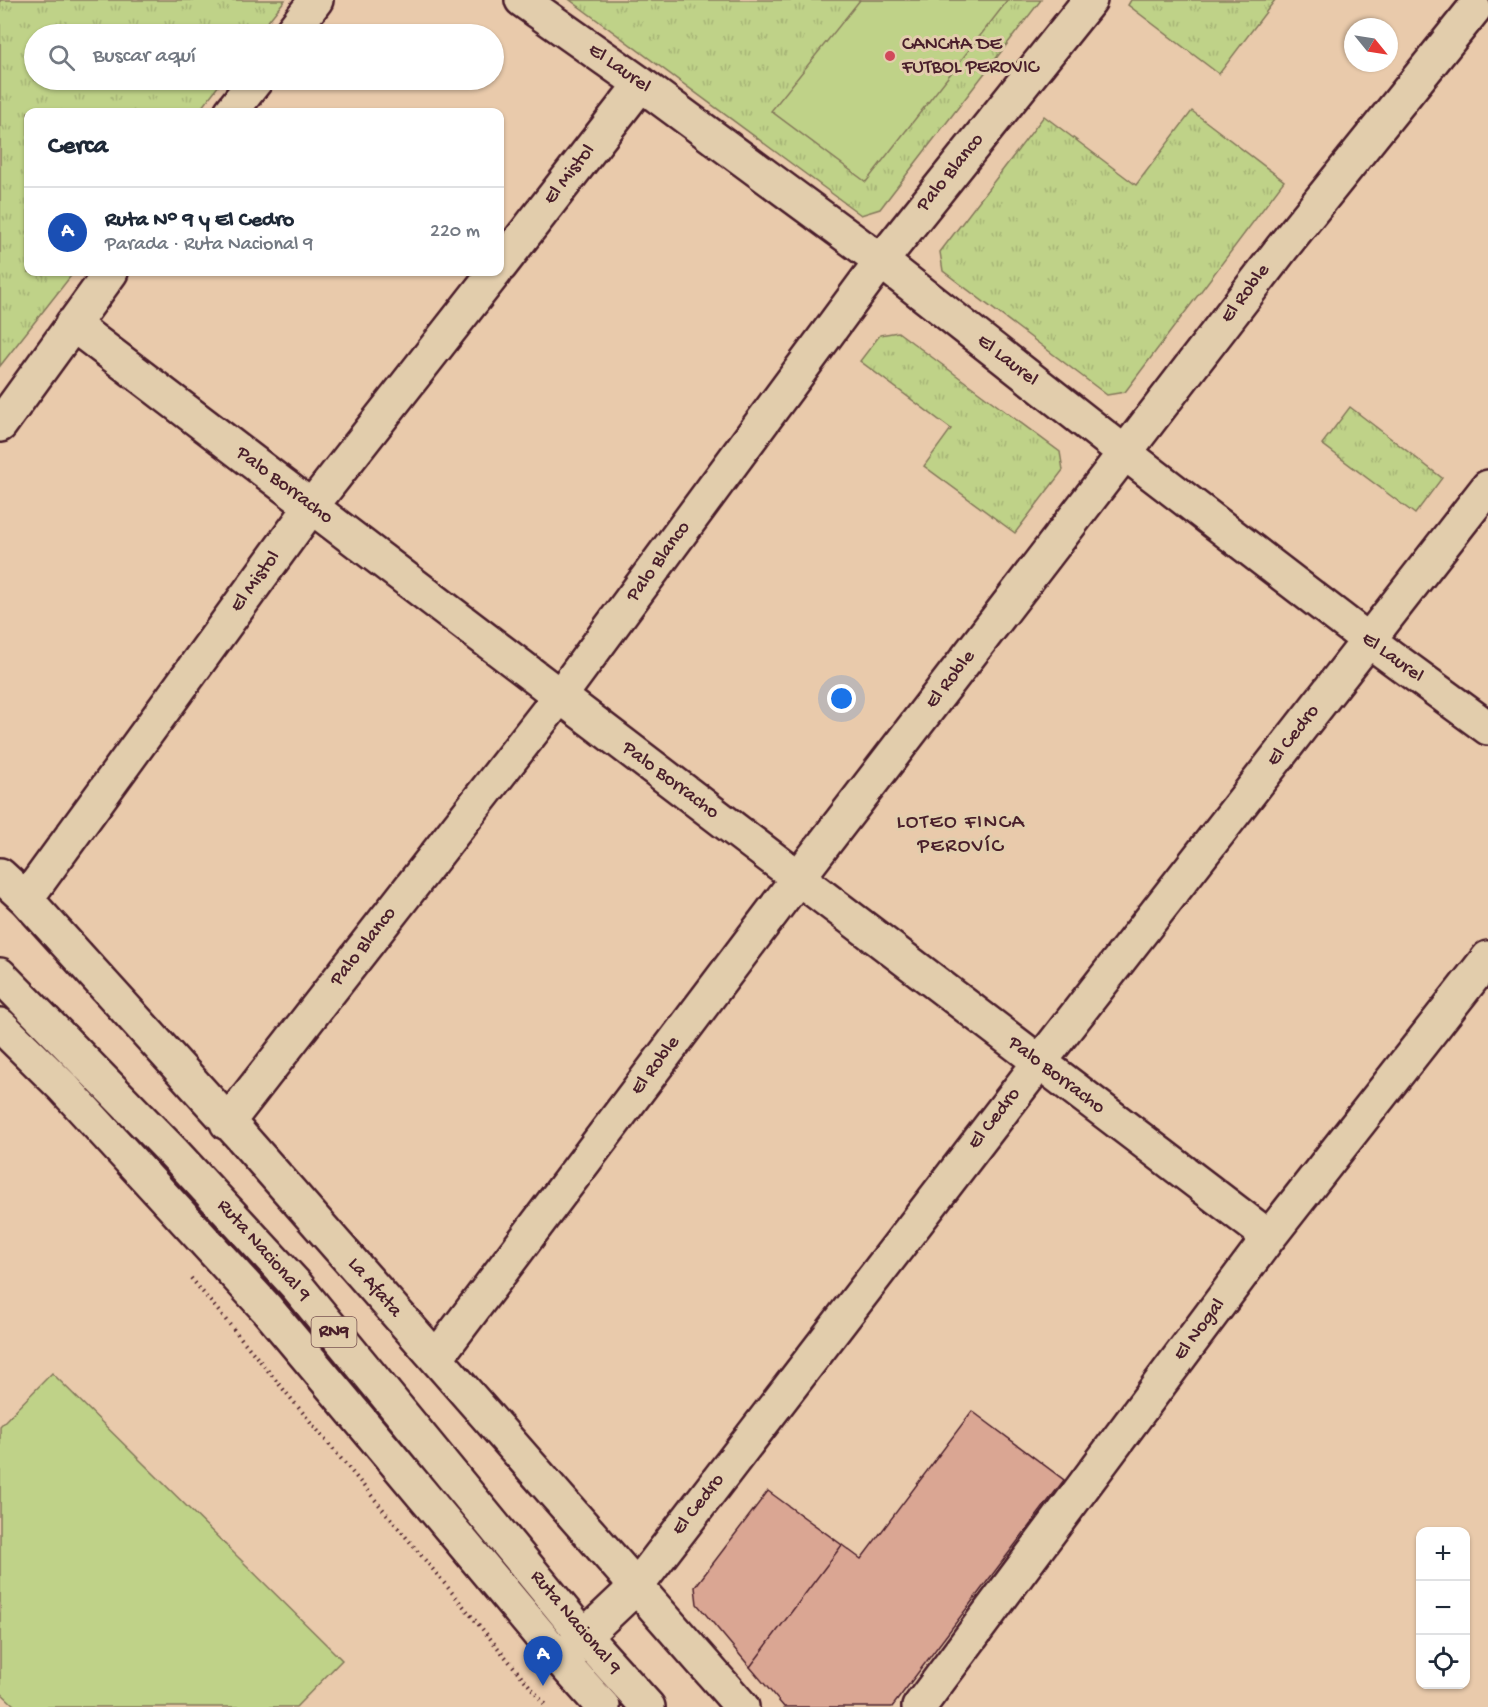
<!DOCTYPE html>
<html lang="es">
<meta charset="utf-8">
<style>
body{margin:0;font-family:"Gochi Hand",sans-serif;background:#f2f2f3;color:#1f2937}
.controls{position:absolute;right:18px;bottom:18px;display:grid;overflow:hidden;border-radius:12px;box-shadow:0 2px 4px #0004}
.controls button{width:54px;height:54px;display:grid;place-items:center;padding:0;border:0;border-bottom:2px solid #e0e1e3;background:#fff;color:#1f2937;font:30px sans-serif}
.compass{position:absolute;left:1344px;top:18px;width:54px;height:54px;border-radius:50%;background:#fff;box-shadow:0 2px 4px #0004;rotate:120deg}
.you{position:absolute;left:842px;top:699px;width:21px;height:21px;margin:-15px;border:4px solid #fff;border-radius:50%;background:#1a73e8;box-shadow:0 0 0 9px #1a73e833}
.badge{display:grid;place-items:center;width:39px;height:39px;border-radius:50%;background:#d1495b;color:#fff;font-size:20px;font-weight:700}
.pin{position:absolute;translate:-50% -50px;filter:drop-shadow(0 2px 3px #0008)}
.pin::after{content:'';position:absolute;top:32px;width:21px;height:18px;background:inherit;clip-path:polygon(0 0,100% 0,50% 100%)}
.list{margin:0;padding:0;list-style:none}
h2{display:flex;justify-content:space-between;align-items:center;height:78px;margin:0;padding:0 24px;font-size:26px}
h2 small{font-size:20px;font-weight:400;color:#747a83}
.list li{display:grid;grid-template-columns:39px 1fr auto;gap:18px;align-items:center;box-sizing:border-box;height:90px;padding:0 24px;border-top:2px solid #e0e1e3}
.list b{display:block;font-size:22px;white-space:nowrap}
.list p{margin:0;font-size:20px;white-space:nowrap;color:#747a83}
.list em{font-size:20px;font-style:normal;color:#747a83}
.icon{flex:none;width:33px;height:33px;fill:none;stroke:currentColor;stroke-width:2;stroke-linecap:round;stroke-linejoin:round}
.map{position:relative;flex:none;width:1488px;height:1707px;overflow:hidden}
.search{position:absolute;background:#fff;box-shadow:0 2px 4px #0004;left:24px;top:24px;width:480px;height:66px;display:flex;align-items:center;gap:15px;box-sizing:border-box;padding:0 21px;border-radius:33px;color:#747a83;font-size:22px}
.panel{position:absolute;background:#fff;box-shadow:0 2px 4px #0004;left:24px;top:108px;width:480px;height:168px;border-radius:12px}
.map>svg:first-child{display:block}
</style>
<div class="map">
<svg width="1488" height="1707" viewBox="0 0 1488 1707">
<defs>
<pattern id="grass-tufts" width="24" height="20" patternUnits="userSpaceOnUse" patternTransform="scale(1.5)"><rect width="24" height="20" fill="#bfd288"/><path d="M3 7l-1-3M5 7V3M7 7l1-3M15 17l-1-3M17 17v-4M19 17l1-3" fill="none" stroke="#a6b476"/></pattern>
</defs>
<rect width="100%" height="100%" fill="#e9caab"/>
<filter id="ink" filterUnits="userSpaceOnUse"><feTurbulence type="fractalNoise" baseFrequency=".0167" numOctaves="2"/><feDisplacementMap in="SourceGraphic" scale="12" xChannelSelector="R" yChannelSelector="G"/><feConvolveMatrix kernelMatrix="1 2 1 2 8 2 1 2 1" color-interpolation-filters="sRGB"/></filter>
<g filter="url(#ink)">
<path fill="url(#grass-tufts)" stroke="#84785a" stroke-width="1.5" d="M0,0H285L258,34H34V80H223L198,112H28V272H74L0,366Z
M570,0H1041L880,209L861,215Z
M1131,0H1275L1219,74L1128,5Z
M1192,111L1284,181L1125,392L1107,395L943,271L940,252L1044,116L1136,185Z
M898,332L1060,452L1063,470L1015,533L924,466L951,429L860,361L880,335Z
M1350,407L1442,478L1415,514L1322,444Z"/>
<path fill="#bfd288" stroke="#84785a" stroke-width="1.5" d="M860,0H1008L866,182L771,111Z
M52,1373L342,1660L296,1707H16L0,1692V1426Z"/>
<path fill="#daa693" stroke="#4a1f2b" stroke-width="1.5" d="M972,1411L1064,1480L892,1707H784L750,1667L842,1545L861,1559Z
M768,1491L842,1545L750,1667L697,1604L695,1587Z"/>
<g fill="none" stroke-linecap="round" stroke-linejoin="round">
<g stroke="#4a1f2b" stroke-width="38">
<path id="street" d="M522,0L641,84L881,261L1125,453L1368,640L1488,728
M290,34L316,0
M231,112L256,80
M500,266L641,84
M72,324L1269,1237
M0,425L111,272
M0,875L26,899L241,1136L742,1707
M26,899L311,507L495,272
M227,1123L560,696L881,261L1090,0
M436,1358L798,878L1282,248L1474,9
M563,1656L637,1586L1039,1063L1488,487
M919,1707L1269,1237L1488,958"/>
</g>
<g stroke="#4a1f2b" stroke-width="38">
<path id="primary" d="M0,975L172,1151L296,1285L584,1636L648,1707
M0,1025L63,1087L267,1309L560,1659L603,1707"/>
</g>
<path stroke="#4a1f2b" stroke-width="4" stroke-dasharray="1.5 4.5" stroke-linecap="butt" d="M191,1278L547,1707"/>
<use href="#street" stroke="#e2cdac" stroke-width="33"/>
<use href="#primary" stroke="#e2cdac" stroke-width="33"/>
</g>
</g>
<circle fill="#d1495b" stroke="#e2cdac" stroke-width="2" cx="890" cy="56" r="6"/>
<g text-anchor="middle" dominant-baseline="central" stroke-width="6" stroke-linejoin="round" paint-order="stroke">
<rect fill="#e2cdac" stroke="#785352" stroke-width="1.5" x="311.5" y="1317" width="45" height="30" rx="4.5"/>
<g font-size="18" font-weight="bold" fill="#4a1f2b">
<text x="334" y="1332">RN9</text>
</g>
<g font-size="20" fill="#4a1f2b" stroke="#e2cdac" text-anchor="start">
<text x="902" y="45">CANCHA DE<tspan x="902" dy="23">FUTBOL PEROVIC</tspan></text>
</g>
<g font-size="20" fill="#4a1f2b" stroke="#e2cdac">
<text transform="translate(619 69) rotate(35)">El Laurel</text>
<text transform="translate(951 173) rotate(-51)">Palo Blanco</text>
<text transform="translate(570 175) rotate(-52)">El Mistol</text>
<text transform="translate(1246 294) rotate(-53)">El Roble</text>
<text transform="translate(1007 361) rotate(38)">El Laurel</text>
<text transform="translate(284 486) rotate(37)">Palo Borracho</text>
<text transform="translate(659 562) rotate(-54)">Palo Blanco</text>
<text transform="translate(256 582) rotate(-54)">El Mistol</text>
<text transform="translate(1392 658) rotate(36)">El Laurel</text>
<text transform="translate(951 680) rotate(-52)">El Roble</text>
<text transform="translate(1294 736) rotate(-52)">El Cedro</text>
<text transform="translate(670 781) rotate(37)">Palo Borracho</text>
<text transform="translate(364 947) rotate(-52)">Palo Blanco</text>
<text transform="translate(656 1066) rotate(-53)">El Roble</text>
<text transform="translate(1056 1076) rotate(37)">Palo Borracho</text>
<text transform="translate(995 1119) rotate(-52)">El Cedro</text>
<text transform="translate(263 1251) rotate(48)">Ruta Nacional 9</text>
<text transform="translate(374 1288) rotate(49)">La Afata</text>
<text transform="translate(1200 1330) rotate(-53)">El Nogal</text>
<text transform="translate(699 1505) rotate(-52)">El Cedro</text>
<text transform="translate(575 1623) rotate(50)">Ruta Nacional 9</text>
</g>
<g font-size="21" letter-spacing="1.5" fill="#4a1f2b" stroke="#e2cdac">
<text x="961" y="823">LOTEO FINCA<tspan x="961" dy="24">PEROVÍC</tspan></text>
</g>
</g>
</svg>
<div class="controls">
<button>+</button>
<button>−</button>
<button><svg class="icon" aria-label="locate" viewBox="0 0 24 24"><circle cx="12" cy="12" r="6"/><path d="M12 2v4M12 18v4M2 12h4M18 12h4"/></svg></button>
</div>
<svg class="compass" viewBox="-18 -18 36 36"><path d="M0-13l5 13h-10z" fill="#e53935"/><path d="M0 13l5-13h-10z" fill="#747a83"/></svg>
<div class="you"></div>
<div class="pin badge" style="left:543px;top:1686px;background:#1a4fb4">A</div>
<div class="search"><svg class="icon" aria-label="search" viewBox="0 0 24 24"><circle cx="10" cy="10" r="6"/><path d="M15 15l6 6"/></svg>Buscar aquí</div>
<section class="panel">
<h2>Cerca<small></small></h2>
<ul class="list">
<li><span class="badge" style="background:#1a4fb4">A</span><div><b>Ruta N° 9 y El Cedro</b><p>Parada · Ruta Nacional 9</p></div><em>220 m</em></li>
</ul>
</section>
</div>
